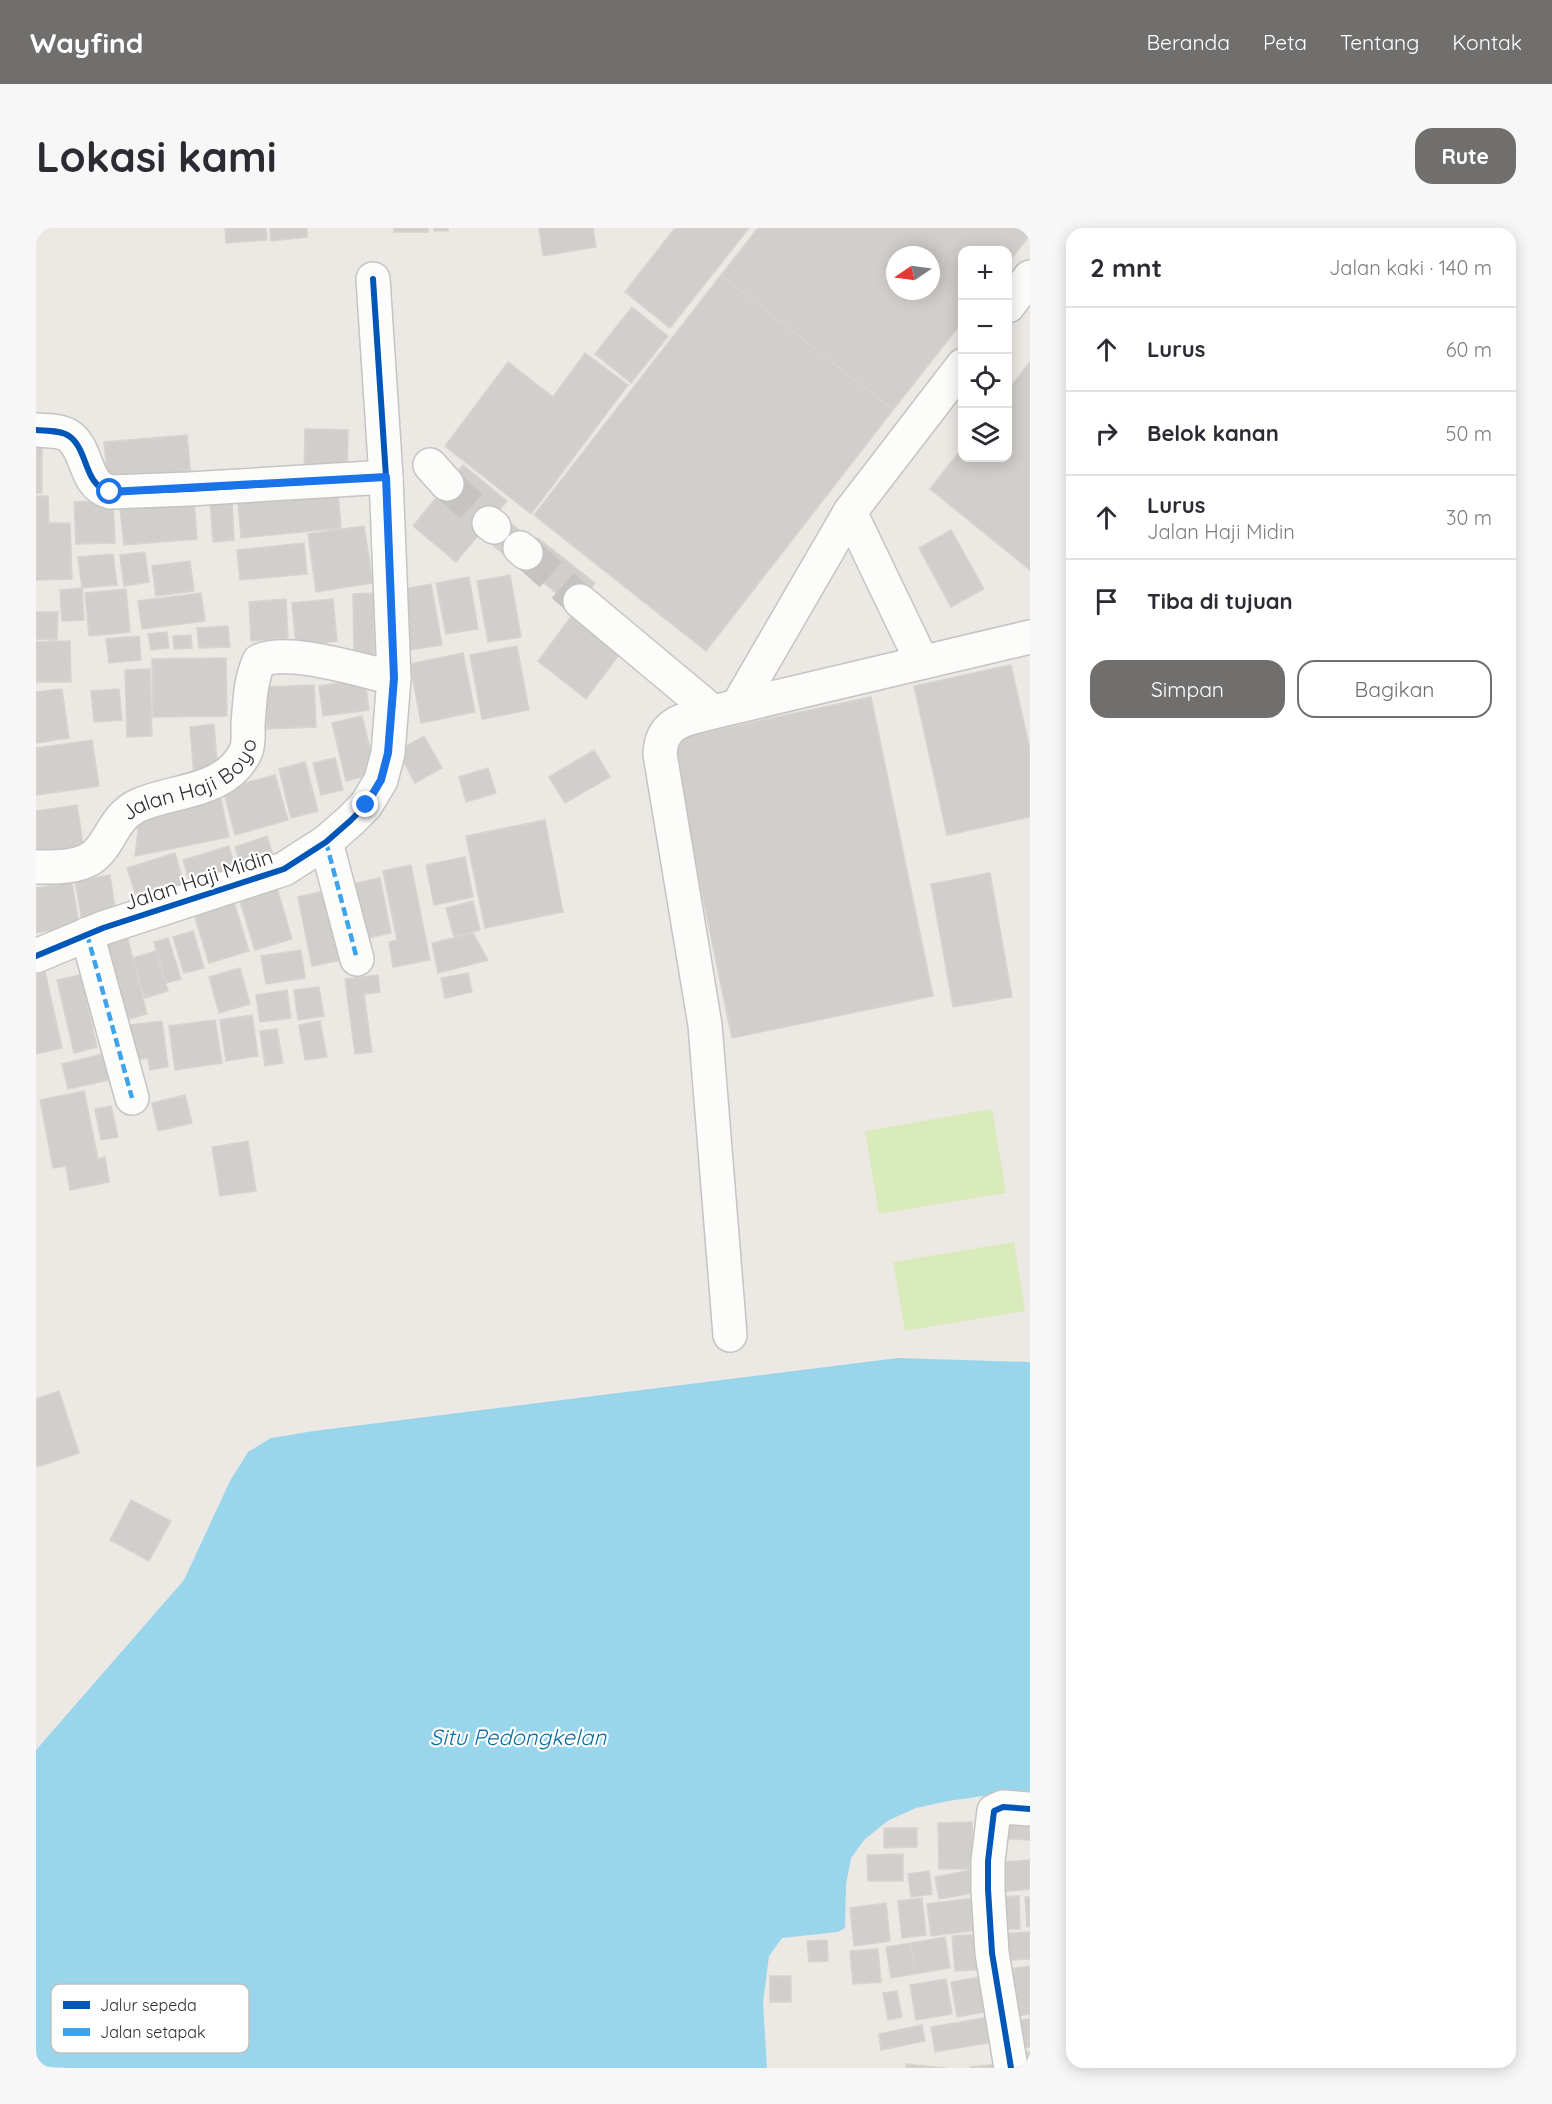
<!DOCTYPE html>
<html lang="id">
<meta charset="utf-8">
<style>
body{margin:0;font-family:Quicksand,sans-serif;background:#f7f7f7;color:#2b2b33}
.controls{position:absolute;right:18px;top:18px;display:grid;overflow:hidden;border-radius:12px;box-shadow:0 3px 15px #0003}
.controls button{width:54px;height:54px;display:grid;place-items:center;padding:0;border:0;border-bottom:2px solid #e1e1e2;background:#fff;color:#2b2b33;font:30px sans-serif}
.compass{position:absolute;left:850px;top:18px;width:54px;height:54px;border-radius:50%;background:#fff;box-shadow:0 3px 15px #0003;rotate:257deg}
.stop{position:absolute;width:18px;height:18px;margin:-14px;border:4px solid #1a73e8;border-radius:50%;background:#fff}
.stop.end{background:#1a73e8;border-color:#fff;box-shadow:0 2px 6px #0008}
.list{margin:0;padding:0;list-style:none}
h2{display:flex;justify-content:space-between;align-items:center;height:78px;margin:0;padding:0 24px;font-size:26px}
h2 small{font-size:20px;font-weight:400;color:#7c7c81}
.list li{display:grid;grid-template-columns:39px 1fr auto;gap:18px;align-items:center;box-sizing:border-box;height:84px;padding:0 24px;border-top:2px solid #e1e1e2}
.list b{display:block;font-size:22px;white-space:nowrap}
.list p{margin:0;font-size:20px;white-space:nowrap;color:#7c7c81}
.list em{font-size:20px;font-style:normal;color:#7c7c81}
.actions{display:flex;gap:12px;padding:18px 24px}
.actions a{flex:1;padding:14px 0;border:2px solid #706f6e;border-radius:18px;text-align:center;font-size:21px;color:#706f6e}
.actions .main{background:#706f6e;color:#fff}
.icon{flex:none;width:33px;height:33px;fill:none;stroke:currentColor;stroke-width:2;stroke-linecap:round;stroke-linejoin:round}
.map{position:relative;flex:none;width:994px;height:1840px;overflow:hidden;border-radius:18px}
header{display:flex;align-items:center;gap:36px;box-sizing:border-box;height:84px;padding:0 30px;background:#706f6e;color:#fff}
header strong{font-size:28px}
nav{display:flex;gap:33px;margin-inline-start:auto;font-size:21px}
.intro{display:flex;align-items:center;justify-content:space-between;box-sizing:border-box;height:144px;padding:0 36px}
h1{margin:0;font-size:42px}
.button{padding:15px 27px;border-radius:18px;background:#706f6e;color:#fff;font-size:21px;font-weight:700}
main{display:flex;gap:36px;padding:0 36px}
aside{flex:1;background:#fff;border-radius:18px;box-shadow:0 3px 15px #0003}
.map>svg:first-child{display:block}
</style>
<header>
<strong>Wayfind</strong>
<nav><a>Beranda</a><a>Peta</a><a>Tentang</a><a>Kontak</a></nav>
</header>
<div class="intro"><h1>Lokasi kami</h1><a class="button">Rute</a></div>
<main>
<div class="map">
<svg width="994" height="1840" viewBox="0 0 994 1840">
<rect width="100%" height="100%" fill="#ece8e4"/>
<path fill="#d9eabb" d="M956,881L970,965L843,986L829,903Z
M978,1014L989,1083L869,1103L857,1034Z"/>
<path fill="#99d6ec" d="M862,1130L994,1134V1568L968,1565L912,1573L880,1580L853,1592L829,1611L815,1630L810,1657L809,1700L802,1704L746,1710L733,1728L727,1774L731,1840H34L0,1838V1522L148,1352L194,1253L212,1224L235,1210L278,1203Z"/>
<path fill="#d1cecb" stroke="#d7d4d0" stroke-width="1.5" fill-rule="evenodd" d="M189,0H230L231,12L190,15Z
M234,0H271V9L235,13Z
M358,0H392V4H358Z
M398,0H412V3H398Z
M503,0H557L560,19L507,28Z
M639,0H713L634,100L589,64Z
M722,0H994V7L972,35V22H927V93L857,182L685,47ZM859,27H895V63H859Z
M685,47L857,182L670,423L498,287Z
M596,79L632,108L595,155L559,126Z
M549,125L592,157L495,286L409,218L472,134L517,169Z
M994,134V342L894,261L927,219V230H972V162Z
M269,201L312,202L311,246L268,245Z
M0,206H6V265H0Z
M151,207L155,248L72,256L68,214Z
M427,237L471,273L420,334L377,298Z
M302,265L305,300L205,310L202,275Z
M0,268H12L13,295H34L36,351L0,352Z
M77,272L79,315L40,316L38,274Z
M196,273L198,312L177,314L174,274Z
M158,274L161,311L88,317L84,281Z
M466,288L493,310L475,332L448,310Z
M328,298L337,355L280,364L272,306Z
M915,302L948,361L915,379L883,320Z
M502,310L559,355L539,380L483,335Z
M268,315L271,346L204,352L201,322Z
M109,324L113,354L88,358L84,327Z
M77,326L81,357L46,360L42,329Z
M154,333L158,363L120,368L116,338Z
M474,347L485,409L452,414L441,353Z
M433,349L442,401L410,406L400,355Z
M395,356L406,417L368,423L357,363Z
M46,360L48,392L26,393L24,362Z
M90,361L94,404L53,408L49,365Z
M165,365L169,393L106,401L102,373Z
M338,365V428H318L317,366Z
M250,371L252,410L215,413L213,374Z
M297,371L301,413L260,418L256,375Z
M0,384H22L21,412L0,411Z
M537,386L586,423L550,471L502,433Z
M192,398L194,419L163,420L161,400Z
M131,404L133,420L115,422L112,406Z
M155,407L156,420L138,421L137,408Z
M103,408L105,432L73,435L70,411Z
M34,413L35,454H0V414Z
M481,418L493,482L446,491L434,427Z
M427,425L439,484L385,495L374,436Z
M190,430L191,488L117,489L116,431Z
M975,437L994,522V589L911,607L878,458Z
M114,441L116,508L91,509L89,442Z
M329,451L333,482L287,488L283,458Z
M278,457L280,499L231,501L229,459Z
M26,461L33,510L0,515V464Z
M83,461L86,492L58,494L55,463Z
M835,469L897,768L696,810L634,512Z
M326,488L340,545L310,553L296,495Z
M178,496L182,546L158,548L154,499Z
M388,508L406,540L379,555L362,523Z
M56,512L63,558L0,567V520Z
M558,522L574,549L529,575L513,549Z
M299,530L307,562L285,567L277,535Z
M269,534L282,583L255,590L243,541Z
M452,540L460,565L430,574L423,549Z
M239,547L252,592L199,607L187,561Z
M183,563L193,609L99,628L104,587Z
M41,577L48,623L0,630V583Z
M509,592L527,684L449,700L430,608Z
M231,608L239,635L221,641L218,631L204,635L199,619Z
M193,618L201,646L155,659L147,632Z
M139,625L148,656L101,671L91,640Z
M429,629L437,669L398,677L390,637Z
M375,637L394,732L357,739L353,714L361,712L347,643Z
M954,645L976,769L917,779L895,656Z
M74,647L80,687L46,693L39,653Z
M344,650L355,705L322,712L311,657Z
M239,653L256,711L219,722L201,664Z
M36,654L43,697L0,705V660Z
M292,662L306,732L276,738L262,669Z
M197,671L213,723L173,735L157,683Z
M437,673L444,702L418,709L410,680Z
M89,700L111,786L78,795L56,709Z
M157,703L168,740L148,745L137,709Z
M437,705L452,732L402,745L396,715Z
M132,710L145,751L130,755L118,714Z
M265,722L269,750L230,756L225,728Z
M120,723L132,763L109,770L97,730Z
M204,740L214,776L183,785L173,749Z
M9,743L26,820L0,826V745Z
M432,745L436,764L409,770L405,750Z
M45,747L61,819L38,825L21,752Z
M342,747L344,764L328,766L336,824L319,826L309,751Z
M283,759L288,788L262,792L258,762Z
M251,762L255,790L224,794L220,767Z
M216,787L222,828L190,833L184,792Z
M179,792L186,835L139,842L133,798Z
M126,793L132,839L114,842L112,830L99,832L94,797Z
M284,793L291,829L269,832L263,797Z
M241,801L247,835L229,838L224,803Z
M67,826L73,852L32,861L26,836Z
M48,863L62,931L69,929L73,954L34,962L30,938L17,940L4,872Z
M149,867L156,895L122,903L116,875Z
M75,878L82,909L65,912L59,881Z
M212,913L220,963L184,968L176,919Z
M23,1163L43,1225L1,1239L0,1171Z
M95,1272L135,1293L113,1333L74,1312Z
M963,1584L994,1585V1612L962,1610Z
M936,1594L937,1641H903L902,1595Z
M848,1600H881V1619L848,1620Z
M867,1626V1653H832L831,1627Z
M994,1632V1661L955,1665L953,1635Z
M946,1640L950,1663L903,1671L899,1649Z
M893,1643L896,1666L875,1669L872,1646Z
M983,1668L984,1701H956V1669Z
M946,1669L950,1701L895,1708L891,1676Z
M989,1669H994V1698L991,1699Z
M886,1670L890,1707L866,1710L862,1673Z
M850,1675L854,1713L818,1718L814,1680Z
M994,1704V1731L961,1733L959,1706Z
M948,1706L951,1741L919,1743L916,1708Z
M909,1709L914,1740L879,1746L874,1715Z
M791,1712L792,1733L773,1734L771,1713Z
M874,1715L879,1746L855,1750L850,1719Z
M842,1721L845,1754L817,1756L814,1723Z
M994,1738V1786L972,1789L965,1742Z
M734,1748H755V1774H734Z
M949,1748L955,1783L921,1789L915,1754Z
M910,1751L916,1786L880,1792L874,1757Z
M861,1763L866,1789L852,1792L847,1765Z
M959,1788L963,1813L899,1824L895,1799Z
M994,1791V1819L981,1820L977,1793Z
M886,1797L889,1813L845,1822L843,1806Z
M994,1824V1840H981L979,1825Z
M972,1835V1840H934V1839Z
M870,1836L910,1840H870Z"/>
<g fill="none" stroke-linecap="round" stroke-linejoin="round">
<path stroke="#c6c3c0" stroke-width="33" stroke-dasharray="33 16" stroke-linecap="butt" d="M411,256L453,295
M490,325L544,373"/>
<g stroke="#c5c4c5" stroke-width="36">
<g id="minor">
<path d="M972,78L994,49"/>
<path d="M0,202C10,203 25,202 33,208C53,222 47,257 74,264L153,261L350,249"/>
<path d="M394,237L411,256"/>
<path d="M814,284L886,434"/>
<path d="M453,295L458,299"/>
<path d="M484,320L490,325"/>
<path d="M544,373L677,484"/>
<path d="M702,477L814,284L927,137"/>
<path d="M290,614L321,731"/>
<path id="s1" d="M0,639C18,639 38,640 54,631C74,619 76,589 103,577C140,561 190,565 210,523C213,516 212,504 212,496C214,473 214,454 223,433C251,419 326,443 358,450"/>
<path d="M51,706L96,870"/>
<path d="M0,728L67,700L248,641L290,614L314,593L330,577L345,552L352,525L358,450L350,249L337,51"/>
<path d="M694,1107L669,797L624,526C625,493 650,491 677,484L994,409"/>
<path d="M975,1840L956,1725L952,1661V1633L958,1583L967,1579L994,1581"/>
</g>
</g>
<use href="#minor" stroke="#fcfcfb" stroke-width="33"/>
<path stroke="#3ea3eb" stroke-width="4.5" stroke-dasharray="9 4.5" stroke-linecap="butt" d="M290,614L321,731
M51,706L96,870"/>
<g stroke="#fff" stroke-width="10">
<path id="cycleway" d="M0,202C10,203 25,202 33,208C53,222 47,257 74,264L153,261L350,249
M0,728L67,700L248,641L290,614L314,593L330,577L345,552L352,525L358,450L350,249L337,51
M975,1840L956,1725L952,1661V1633L958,1583L967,1579L994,1581"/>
</g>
<use href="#cycleway" stroke="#0057b8" stroke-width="6"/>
</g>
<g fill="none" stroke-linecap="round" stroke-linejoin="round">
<path stroke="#1a73e8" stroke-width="8" d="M74,264L350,249L358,450L352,525L345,552L330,577"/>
</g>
<g text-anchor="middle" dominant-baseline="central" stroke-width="4.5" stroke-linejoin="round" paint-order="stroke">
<g font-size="21" fill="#2e2e2e" stroke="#fff">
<text stroke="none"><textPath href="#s1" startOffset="188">Jalan Haji Boyo</textPath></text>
<text transform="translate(162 651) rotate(-18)">Jalan Haji Midin</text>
</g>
<g font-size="22" font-style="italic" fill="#0d6fa3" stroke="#fff">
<text x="482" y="1509">Situ Pedongkelan</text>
</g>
</g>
<rect x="15" y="1756" width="198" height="69" rx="9" fill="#fff" stroke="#c0c0c0" stroke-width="1.5"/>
<rect x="27" y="1773" width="27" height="8" fill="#0057b8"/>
<rect x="27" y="1800" width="27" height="8" fill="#3ea3eb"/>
<g font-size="16" fill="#2e2e2e">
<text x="64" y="1783">Jalur sepeda</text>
<text x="64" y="1810">Jalan setapak</text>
</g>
</svg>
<div class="controls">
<button>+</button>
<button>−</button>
<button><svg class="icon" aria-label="locate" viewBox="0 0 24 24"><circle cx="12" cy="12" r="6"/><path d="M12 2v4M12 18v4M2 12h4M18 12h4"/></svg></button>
<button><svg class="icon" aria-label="layers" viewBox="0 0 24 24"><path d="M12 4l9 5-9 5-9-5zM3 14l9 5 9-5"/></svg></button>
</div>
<svg class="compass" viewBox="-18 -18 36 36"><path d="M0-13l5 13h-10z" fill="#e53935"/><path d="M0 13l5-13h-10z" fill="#7c7c81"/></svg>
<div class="stop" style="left:74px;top:264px"></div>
<div class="stop end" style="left:330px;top:577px"></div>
</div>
<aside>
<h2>2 mnt<small>Jalan kaki · 140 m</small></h2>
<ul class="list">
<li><svg class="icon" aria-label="ahead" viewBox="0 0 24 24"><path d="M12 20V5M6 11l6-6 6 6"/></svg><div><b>Lurus</b></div><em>60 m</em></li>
<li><svg class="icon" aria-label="right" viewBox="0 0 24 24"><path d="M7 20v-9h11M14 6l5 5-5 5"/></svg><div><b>Belok kanan</b></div><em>50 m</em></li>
<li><svg class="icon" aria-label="ahead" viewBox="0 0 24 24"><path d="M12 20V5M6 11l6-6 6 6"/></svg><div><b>Lurus</b><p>Jalan Haji Midin</p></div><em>30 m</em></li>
<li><svg class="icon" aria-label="arrive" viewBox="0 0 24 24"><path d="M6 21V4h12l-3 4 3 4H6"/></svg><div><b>Tiba di tujuan</b></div></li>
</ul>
<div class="actions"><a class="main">Simpan</a><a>Bagikan</a></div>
</aside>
</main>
